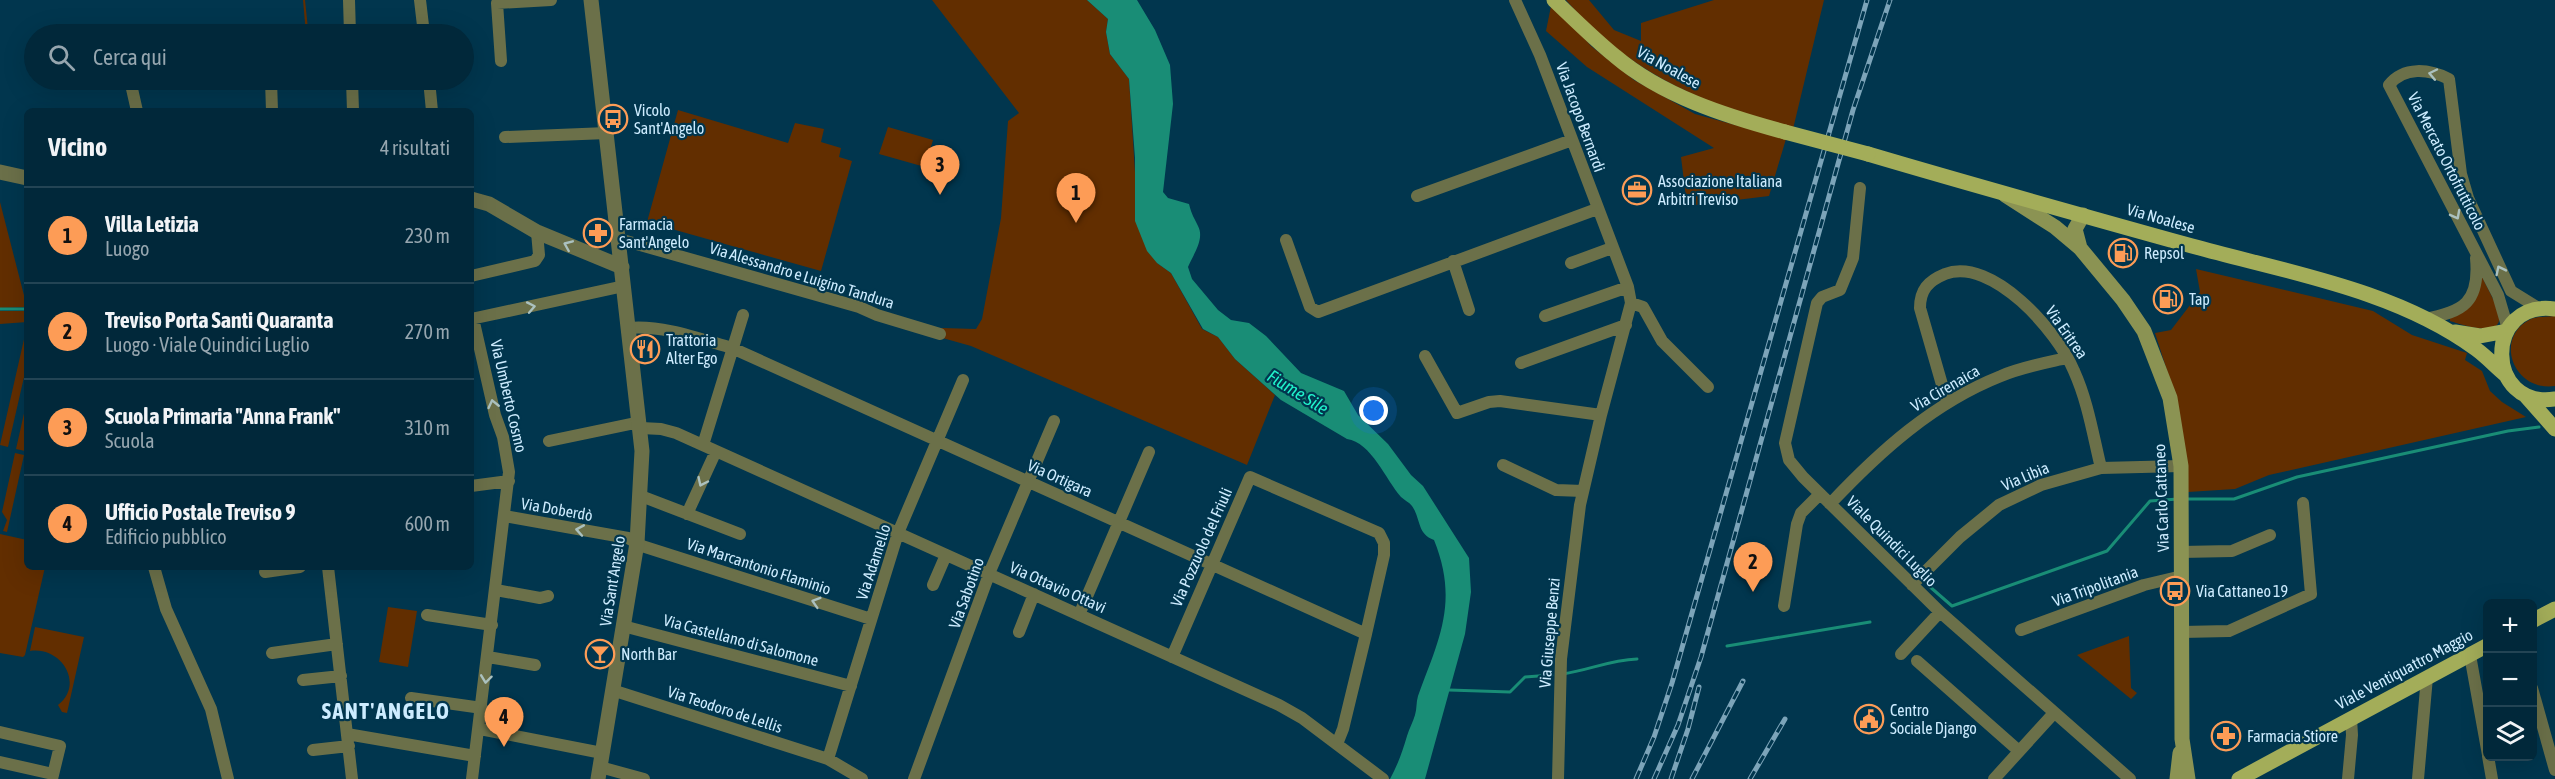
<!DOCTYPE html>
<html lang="it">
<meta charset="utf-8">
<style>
body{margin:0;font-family:"Asap Condensed",sans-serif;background:#0b3042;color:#f1f3f6}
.controls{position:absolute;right:18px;bottom:18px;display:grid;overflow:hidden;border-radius:9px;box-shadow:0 6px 24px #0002}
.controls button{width:54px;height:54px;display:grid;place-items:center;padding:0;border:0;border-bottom:2px solid #234454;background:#01283a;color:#f1f3f6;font:30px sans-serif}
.you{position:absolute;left:1374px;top:411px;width:21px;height:21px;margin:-15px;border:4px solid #fff;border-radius:50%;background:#1a73e8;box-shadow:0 0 0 9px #1a73e833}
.badge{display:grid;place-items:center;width:39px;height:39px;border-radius:50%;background:#fd9c56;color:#111;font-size:20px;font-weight:700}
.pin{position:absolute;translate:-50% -50px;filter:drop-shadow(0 2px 3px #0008)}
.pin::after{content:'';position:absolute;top:32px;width:21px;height:18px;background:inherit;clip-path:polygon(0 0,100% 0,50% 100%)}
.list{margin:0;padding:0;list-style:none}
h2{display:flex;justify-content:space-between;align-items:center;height:78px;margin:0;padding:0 24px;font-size:26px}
h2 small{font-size:20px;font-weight:400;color:#96a6af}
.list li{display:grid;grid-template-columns:39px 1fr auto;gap:18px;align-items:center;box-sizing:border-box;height:96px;padding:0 24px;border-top:2px solid #234454}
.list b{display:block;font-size:22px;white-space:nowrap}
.list p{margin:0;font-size:20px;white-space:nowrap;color:#96a6af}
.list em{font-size:20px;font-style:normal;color:#96a6af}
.icon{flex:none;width:33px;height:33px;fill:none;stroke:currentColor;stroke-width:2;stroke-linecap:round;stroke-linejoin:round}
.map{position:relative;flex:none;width:2555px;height:779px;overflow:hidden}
.search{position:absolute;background:#01283a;box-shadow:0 6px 24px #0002;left:24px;top:24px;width:450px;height:66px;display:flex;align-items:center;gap:15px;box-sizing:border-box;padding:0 21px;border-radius:33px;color:#96a6af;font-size:22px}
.panel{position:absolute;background:#01283a;box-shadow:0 6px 24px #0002;left:24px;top:108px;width:450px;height:462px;border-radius:9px}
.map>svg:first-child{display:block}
</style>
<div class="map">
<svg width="2555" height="779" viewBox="0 0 2555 779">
<rect width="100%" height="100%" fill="#01364e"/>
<path fill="#622e00" d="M303,0H305L308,29H341L342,34H306Z
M932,0H1087L1108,19L1106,32L1110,54L1129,79L1136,188L1157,263L1171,273L1202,329L1218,337L1235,359L1275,395L1247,465L971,346L939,337L942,328L976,329L982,319L1001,218L1008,121L1019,113Z
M1566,0H1589L1614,30L1641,41V23L1714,0H1824L1793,129C1704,105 1627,72 1566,0Z
M1552,1L1591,46L1634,80L1695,114L1786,139L1769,196L1687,206L1681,157L1714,148L1587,67L1546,31Z
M678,110L788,143L795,123L824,129L821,142L841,148L839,157L852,161L821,271L647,222Z
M888,127L933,140L925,167L879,154Z
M0,202L27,307L0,308Z
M2196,269L2373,311L2412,335L2467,353L2465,360L2482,371L2490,391L2502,402L2526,417L2269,475L2235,489L2188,492L2178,405L2155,333L2171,330L2200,292Z
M2481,274C2486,287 2498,304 2499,318C2501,338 2459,324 2450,321V318Z
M0,311H27V322L0,324Z
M2555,316V386C2513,392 2493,337 2531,319C2538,316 2548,317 2555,316Z
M27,326V364L8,447L0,445Z
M27,400L25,451L16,449Z
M15,453L24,455L7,532L3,531L7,520L2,512Z
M0,534L27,540V567H45L25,655L23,657L0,653Z
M388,607L417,611L408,667L379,662Z
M35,627L84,637L67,713L62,712L58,705C85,684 61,646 30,651Z
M2129,636L2131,688L2137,693L2131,699L2077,655Z"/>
<path fill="#198d76" d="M1087,0H1137L1155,30L1170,65L1173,104L1163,192L1168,198L1189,204C1192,216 1194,217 1198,226C1205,239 1193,255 1188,267L1192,279L1218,310L1231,320L1249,323L1266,336L1301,373L1344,391L1358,415L1388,444L1411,475L1423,486L1469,558L1471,592L1465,634L1425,779H1390C1398,764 1402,753 1407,736C1409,729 1413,722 1415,715C1417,709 1416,702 1418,696C1439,639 1459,602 1434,540C1417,534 1421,519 1412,506C1409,502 1404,500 1401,497C1386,480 1371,442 1347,439L1281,400L1235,359L1218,337L1203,329L1171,273L1157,263L1147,251L1135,221V158L1129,79L1110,54L1106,32L1108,19Z"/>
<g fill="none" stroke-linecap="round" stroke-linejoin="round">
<path stroke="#198d76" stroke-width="3" d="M0,309H27
M2187,499H2234L2297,477L2508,431L2539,427
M1929,586L1952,606L2107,551L2150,501L2178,499
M1727,646L1870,622
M1563,674C1589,670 1610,660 1637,659
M1449,690L1510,692L1525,677L1552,675"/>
<path stroke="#6b7049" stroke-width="12" d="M349,0L350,34
M420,0L424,34
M1515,0L1540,55L1628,287L1631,303L1601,415L1580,505L1561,659L1558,779
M501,61L497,3L551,0
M130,80L137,111
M271,80L272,111
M352,80L353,111
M429,80L432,111
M505,137L607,133
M1860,188L1853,258L1840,290L1822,297L1817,303L1785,443L1789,460L1803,477L1940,612L2130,779
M1417,196L1572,140
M619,239L859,307L877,315L940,334
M1286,240L1310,307L1318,312L1597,209
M1453,261L1469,310
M1571,263L1612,248
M471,276L535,261L539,255L537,232
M1631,303L1643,307L1662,341L1708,387
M1545,316L1628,287
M471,319L624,286
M2424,319C2464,312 2480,302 2476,258
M629,328C663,325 700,339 732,348L1366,634L1343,729L1337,744
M2508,329L2498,295L2389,85C2404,66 2429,69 2449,79L2461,174L2468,198L2511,291L2540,309
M1425,356L1457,413L1489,402L1500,401L1601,415
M1521,363L1626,325
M1947,402L1920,308C1920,290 1928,281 1945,274C1992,256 2058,332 2074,371C2088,402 2093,435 2101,468
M641,428L661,429L676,433L1279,705L1302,718L1383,779
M549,441L640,422
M703,445L743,315
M1503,465L1556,490L1583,491
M471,486L509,481
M641,496L740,534
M1830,504C1880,451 1933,403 2001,376C2022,367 2045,363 2067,358
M687,514L716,451
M505,516L628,538L642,546L871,619
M2181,552L2232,551L2270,535
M154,567L166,609L211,709L228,779
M328,567L352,779
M265,572L300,567
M933,585L946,555
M1912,585L1960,537L1999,505L2041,485L2101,468L2181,466
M496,590L540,598L548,596
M1784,606L1797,524L1801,513L1820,494
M427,615L492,625
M1079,615L1149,452
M623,626L851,686
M2021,630L2144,585L2182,576
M1019,632L1034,594
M2182,632L2229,631L2311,594L2303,503
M272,653L337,644
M1901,654L1940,612
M2470,655L2488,755
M488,657L535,665
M1172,657L1250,477L1379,533L1384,543V555L1366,634
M1917,661L2019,751
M303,680L341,676
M2532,688L2555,770
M612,690L828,759L862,779
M411,698L482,708
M480,729L602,753
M0,732L60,746L52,779
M347,734L475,756
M313,750L349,746
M2488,756L2492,779
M828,759L898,533L963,380
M0,762L53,774
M600,767L644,779
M472,779L509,472L503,437L495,415L473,318
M914,779L991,569L1054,421
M1994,779L2054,713
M2348,779L2352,735L2351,718
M2418,779L2427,677"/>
<path stroke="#6b7049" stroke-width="15" d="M591,0L642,451L637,543L598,779
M0,172L27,178
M471,199L489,204L537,232L622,267"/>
<path stroke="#8b9353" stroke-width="15" d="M2005,195L2055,227L2080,248L2123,300L2144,331L2170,398L2181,466L2182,739L2188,779
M2080,248L2075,229L2083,215
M2177,779L2180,753"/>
<path stroke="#a3ad59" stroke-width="15" d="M1554,0C1574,19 1594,39 1615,56C1662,96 1726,116 1785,132
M1868,154C1976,186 2084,216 2192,246C2286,272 2396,290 2476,349C2487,357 2497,368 2507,376
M2555,309C2483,299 2485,410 2555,399
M2455,332L2480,336L2507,331
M2525,395L2555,429
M2532,621L2555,609
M2239,779L2488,645"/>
<g stroke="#7ca4b9" stroke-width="5">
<path id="rail" d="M1636,779L1654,737L1672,683L1867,0
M1654,779L1678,725L1701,657L1853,110L1890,0
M1671,779L1688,729L1699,687
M1692,779L1743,681
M1750,779L1785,719"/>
</g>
<use href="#rail" stroke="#01364e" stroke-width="3" stroke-dasharray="9" stroke-linecap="butt"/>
<path stroke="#a3ad59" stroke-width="15" d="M1785,132L1868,154"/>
</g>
<defs><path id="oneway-chevron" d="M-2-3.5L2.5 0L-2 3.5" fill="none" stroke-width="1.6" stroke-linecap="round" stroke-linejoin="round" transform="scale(1.5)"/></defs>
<g stroke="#abc1bf">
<use href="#oneway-chevron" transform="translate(2433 74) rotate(-168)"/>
<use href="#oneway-chevron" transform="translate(2456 215) rotate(62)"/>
<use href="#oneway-chevron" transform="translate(568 245) rotate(-157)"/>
<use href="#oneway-chevron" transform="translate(2500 270) rotate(-116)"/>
<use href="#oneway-chevron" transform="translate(531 307) rotate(-11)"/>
<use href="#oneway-chevron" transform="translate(493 404) rotate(-103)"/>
<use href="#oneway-chevron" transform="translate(702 482) rotate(115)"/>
<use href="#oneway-chevron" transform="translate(580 530) rotate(-170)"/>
<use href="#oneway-chevron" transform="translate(816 602) rotate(-163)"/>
<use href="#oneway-chevron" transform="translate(486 679) rotate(97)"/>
</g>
<defs>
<g id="bus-ring" transform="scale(1.5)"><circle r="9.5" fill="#01364e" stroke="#fd9c56" stroke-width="1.5"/><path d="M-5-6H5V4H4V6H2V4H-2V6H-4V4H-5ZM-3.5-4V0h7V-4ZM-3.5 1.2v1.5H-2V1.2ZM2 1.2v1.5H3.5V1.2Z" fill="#fd9c56"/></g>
<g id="office-ring" transform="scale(1.5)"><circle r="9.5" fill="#01364e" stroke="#fd9c56" stroke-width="1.5"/><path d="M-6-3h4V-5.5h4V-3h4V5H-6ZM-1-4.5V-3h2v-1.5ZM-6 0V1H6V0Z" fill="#fd9c56"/></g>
<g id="pharmacy-ring" transform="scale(1.5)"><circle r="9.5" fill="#01364e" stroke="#fd9c56" stroke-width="1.5"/><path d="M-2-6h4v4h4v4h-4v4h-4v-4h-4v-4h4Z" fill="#fd9c56"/></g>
<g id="fuel-ring" transform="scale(1.5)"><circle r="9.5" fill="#01364e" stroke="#fd9c56" stroke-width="1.5"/><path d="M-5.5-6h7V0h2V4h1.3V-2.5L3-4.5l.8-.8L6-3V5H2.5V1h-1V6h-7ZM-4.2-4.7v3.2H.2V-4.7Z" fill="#fd9c56"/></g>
<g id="restaurant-ring" transform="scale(1.5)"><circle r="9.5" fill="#01364e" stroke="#fd9c56" stroke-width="1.5"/><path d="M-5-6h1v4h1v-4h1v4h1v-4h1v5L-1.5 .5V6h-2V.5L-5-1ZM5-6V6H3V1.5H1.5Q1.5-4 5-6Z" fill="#fd9c56"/></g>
<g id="bar-ring" transform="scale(1.5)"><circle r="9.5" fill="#01364e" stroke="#fd9c56" stroke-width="1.5"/><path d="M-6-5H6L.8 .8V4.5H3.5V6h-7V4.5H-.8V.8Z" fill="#fd9c56"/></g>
<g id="civic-ring" transform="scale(1.5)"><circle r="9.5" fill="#01364e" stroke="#fd9c56" stroke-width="1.5"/><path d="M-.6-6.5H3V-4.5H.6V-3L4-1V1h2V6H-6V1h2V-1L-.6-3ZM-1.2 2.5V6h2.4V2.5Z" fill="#fd9c56"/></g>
</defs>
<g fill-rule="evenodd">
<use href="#bus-ring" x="613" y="119"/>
<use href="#office-ring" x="1637" y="190"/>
<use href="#pharmacy-ring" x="598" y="233"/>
<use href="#fuel-ring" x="2123" y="253"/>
<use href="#fuel-ring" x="2168" y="299"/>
<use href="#restaurant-ring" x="645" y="349"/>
<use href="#bus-ring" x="2175" y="591"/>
<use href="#bar-ring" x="600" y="654"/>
<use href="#civic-ring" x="1869" y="719"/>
<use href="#pharmacy-ring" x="2226" y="736"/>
</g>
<g text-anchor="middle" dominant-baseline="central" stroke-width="4.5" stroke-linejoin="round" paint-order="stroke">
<g font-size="16" fill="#cdecff" stroke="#01364e">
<text transform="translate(1669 67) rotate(29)">Via Noalese</text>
<text transform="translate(1581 117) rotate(70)">Via Jacopo Bernardi</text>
<text transform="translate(2447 161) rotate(63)">Via Mercato Ortofrutticolo</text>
<text transform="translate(2161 218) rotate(16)">Via Noalese</text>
<text transform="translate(802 275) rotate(17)">Via Alessandro e Luigino Tandura</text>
<text transform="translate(2067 332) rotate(55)">Via Eritrea</text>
<text transform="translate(1945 388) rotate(-30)">Via Cirenaica</text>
<text transform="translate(509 396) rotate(77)">Via Umberto Cosmo</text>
<text transform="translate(2025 476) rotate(-23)">Via Libia</text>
<text transform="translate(1060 478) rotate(24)">Via Ortigara</text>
<text transform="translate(2161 498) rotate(-92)">Via Carlo Cattaneo</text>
<text transform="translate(557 509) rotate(10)">Via Doberdò</text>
<text transform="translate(1892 541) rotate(45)">Viale Quindici Luglio</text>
<text transform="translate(1201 547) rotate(-66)">Via Pozzuolo del Friuli</text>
<text transform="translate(873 562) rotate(-72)">Via Adamello</text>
<text transform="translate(759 566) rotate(18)">Via Marcantonio Flaminio</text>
<text transform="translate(612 581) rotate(-81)">Via Sant'Angelo</text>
<text transform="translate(2095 586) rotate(-20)">Via Tripolitania</text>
<text transform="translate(1058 587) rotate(24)">Via Ottavio Ottavi</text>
<text transform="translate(966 593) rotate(-70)">Via Sabotino</text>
<text transform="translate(1549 633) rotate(-85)">Via Giuseppe Benzi</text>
<text transform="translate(741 640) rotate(15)">Via Castellano di Salomone</text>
<text transform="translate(2404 669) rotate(-28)">Viale Ventiquattro Maggio</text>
<text transform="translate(725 709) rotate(18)">Via Teodoro de Lellis</text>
</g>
<g font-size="16" fill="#cdecff" stroke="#01364e" text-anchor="start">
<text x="634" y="110">Vicolo<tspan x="634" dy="18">Sant'Angelo</tspan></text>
<text x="1658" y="181">Associazione Italiana<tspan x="1658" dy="18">Arbitri Treviso</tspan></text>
<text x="619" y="224">Farmacia<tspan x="619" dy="18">Sant'Angelo</tspan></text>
<text x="2144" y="253">Repsol</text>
<text x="2189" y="299">Tap</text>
<text x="666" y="340">Trattoria<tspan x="666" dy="18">Alter Ego</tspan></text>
<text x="2196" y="591">Via Cattaneo 19</text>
<text x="621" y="654">North Bar</text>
<text x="1890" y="710">Centro<tspan x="1890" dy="18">Sociale Django</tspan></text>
<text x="2247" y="736">Farmacia Stiore</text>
</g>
<g font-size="18" font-style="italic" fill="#20f3cb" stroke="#01364e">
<text transform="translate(1298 392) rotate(32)">Fiume Sile</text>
</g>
<g font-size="22" font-weight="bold" letter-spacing="1.5" fill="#cdecff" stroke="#01364e">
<text x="386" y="711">SANT'ANGELO</text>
</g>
</g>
</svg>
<div class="controls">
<button>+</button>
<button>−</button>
<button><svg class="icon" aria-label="layers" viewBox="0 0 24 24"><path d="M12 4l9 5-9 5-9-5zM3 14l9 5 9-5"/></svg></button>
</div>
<div class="you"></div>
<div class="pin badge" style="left:1076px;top:223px">1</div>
<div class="pin badge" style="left:1753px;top:592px">2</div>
<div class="pin badge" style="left:940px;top:195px">3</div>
<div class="pin badge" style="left:504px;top:747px">4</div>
<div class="search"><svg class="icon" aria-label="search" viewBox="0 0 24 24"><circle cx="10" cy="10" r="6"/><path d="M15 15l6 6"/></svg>Cerca qui</div>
<section class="panel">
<h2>Vicino<small>4 risultati</small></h2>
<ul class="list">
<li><span class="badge">1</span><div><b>Villa Letizia</b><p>Luogo</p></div><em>230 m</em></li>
<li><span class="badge">2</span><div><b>Treviso Porta Santi Quaranta</b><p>Luogo · Viale Quindici Luglio</p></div><em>270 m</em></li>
<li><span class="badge">3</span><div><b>Scuola Primaria &quot;Anna Frank&quot;</b><p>Scuola</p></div><em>310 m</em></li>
<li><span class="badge">4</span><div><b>Ufficio Postale Treviso 9</b><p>Edificio pubblico</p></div><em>600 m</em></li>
</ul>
</section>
</div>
